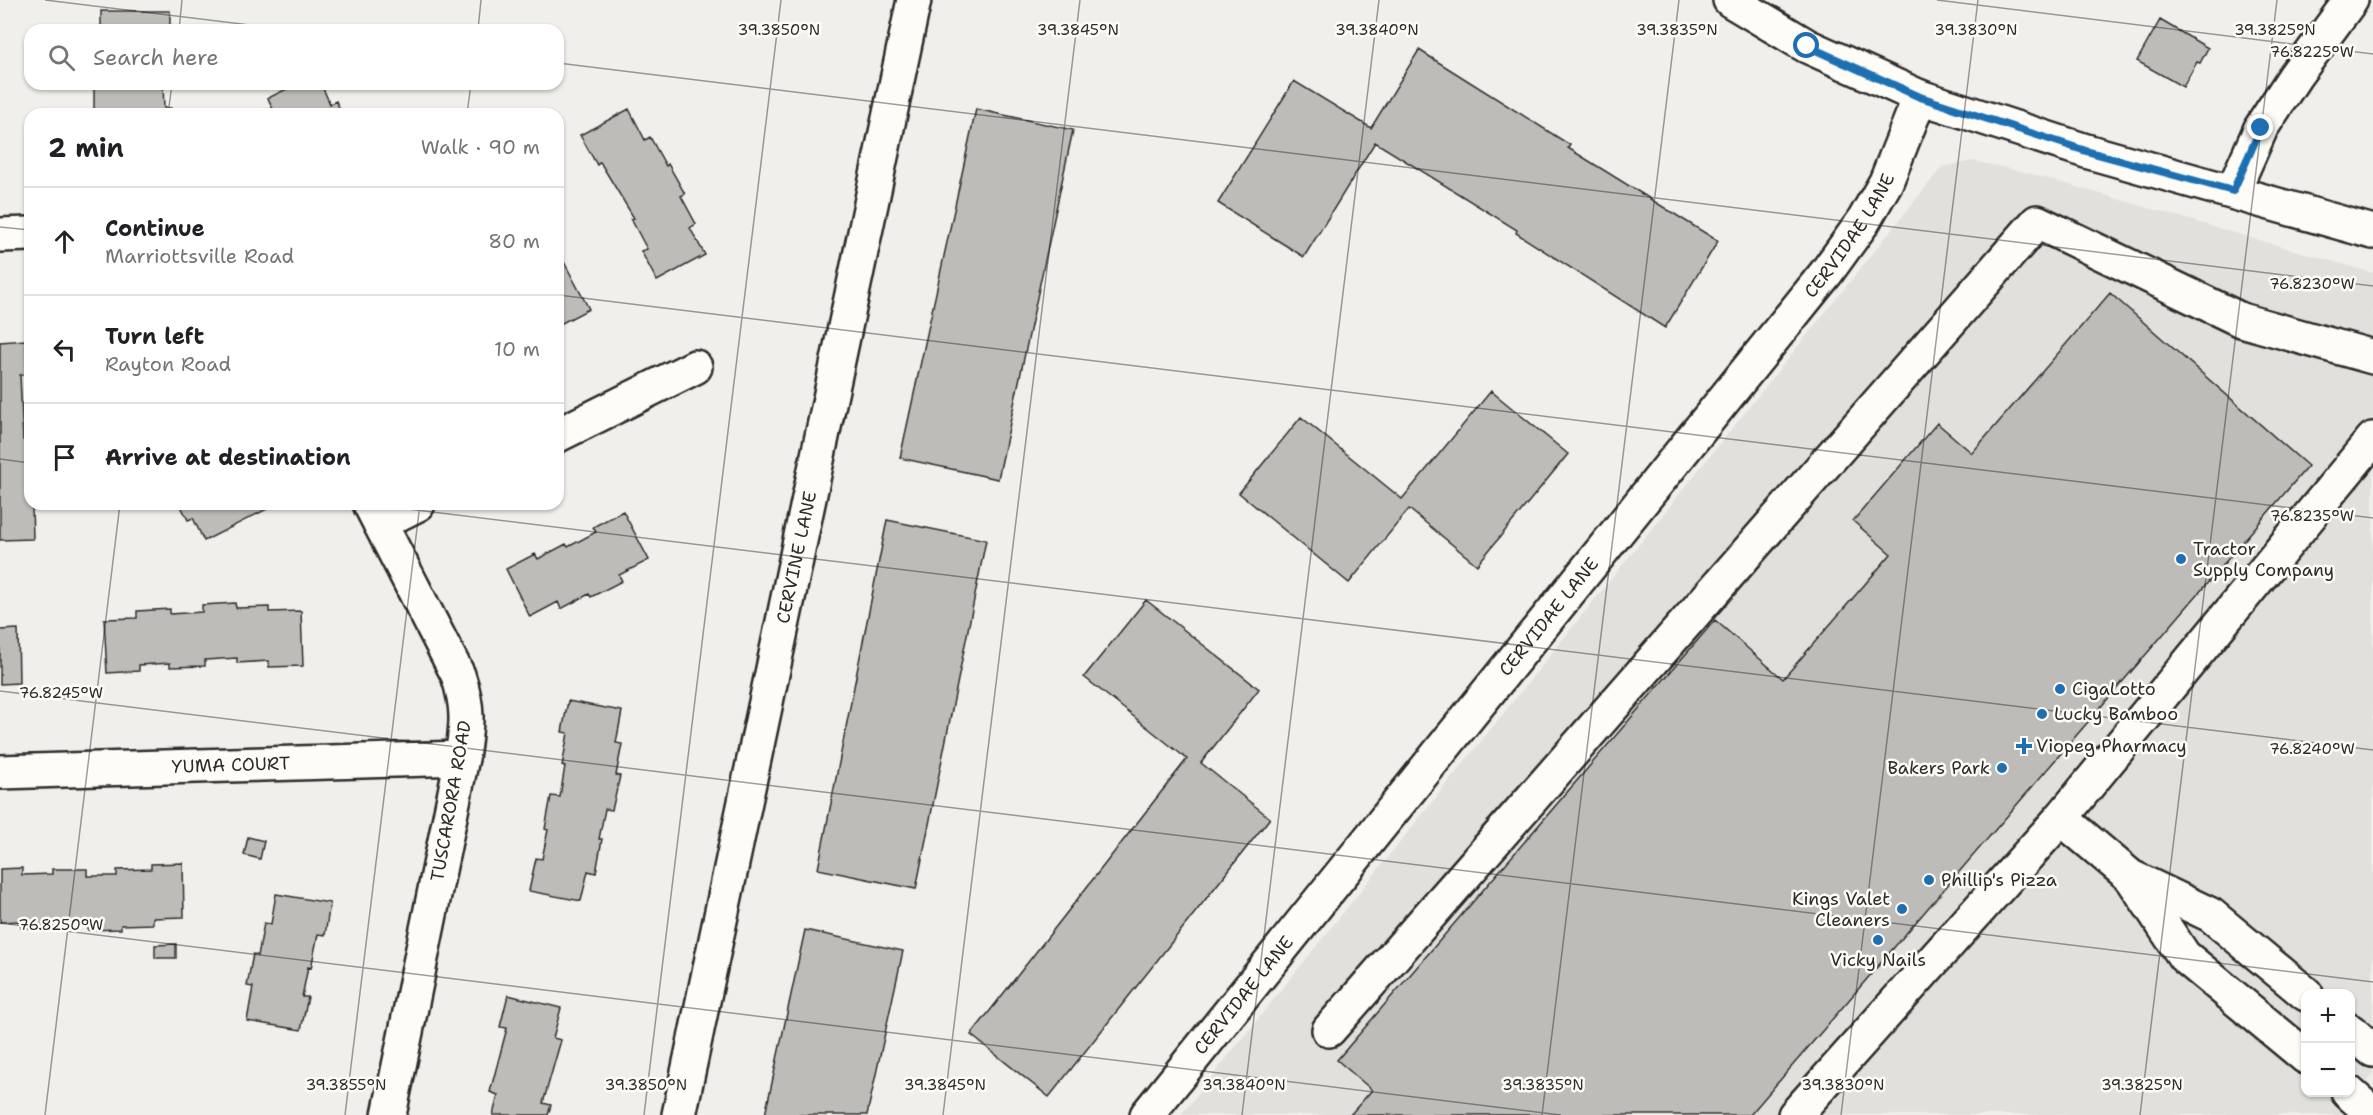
<!DOCTYPE html>
<meta charset="utf-8">
<style>
body{margin:0;font-family:"Shantell Sans",sans-serif;background:#f6f6f6;color:#202124}
.controls{position:absolute;right:18px;bottom:18px;display:grid;overflow:hidden;border-radius:12px;box-shadow:0 2px 4px #0004}
.controls button{width:54px;height:54px;display:grid;place-items:center;padding:0;border:0;border-bottom:2px solid #e0e0e0;background:#fff;color:#202124;font:30px sans-serif}
.stop{position:absolute;width:18px;height:18px;margin:-14px;border:4px solid #1f6fb2;border-radius:50%;background:#fff}
.stop.end{background:#1f6fb2;border-color:#fff;box-shadow:0 2px 6px #0008}
.list{margin:0;padding:0;list-style:none}
h2{display:flex;justify-content:space-between;align-items:center;height:78px;margin:0;padding:0 24px;font-size:26px}
h2 small{font-size:20px;font-weight:400;color:#757577}
.list li{display:grid;grid-template-columns:39px 1fr auto;gap:18px;align-items:center;box-sizing:border-box;height:108px;padding:0 24px;border-top:2px solid #e0e0e0}
.list b{display:block;font-size:22px;white-space:nowrap}
.list p{margin:0;font-size:20px;white-space:nowrap;color:#757577}
.list em{font-size:20px;font-style:normal;color:#757577}
.icon{flex:none;width:33px;height:33px;fill:none;stroke:currentColor;stroke-width:2;stroke-linecap:round;stroke-linejoin:round}
.map{position:relative;flex:none;width:2373px;height:1115px;overflow:hidden}
.search{position:absolute;background:#fff;box-shadow:0 2px 4px #0004;left:24px;top:24px;width:540px;height:66px;display:flex;align-items:center;gap:15px;box-sizing:border-box;padding:0 21px;border-radius:18px;color:#757577;font-size:22px}
.panel{position:absolute;background:#fff;box-shadow:0 2px 4px #0004;left:24px;top:108px;width:540px;height:402px;border-radius:18px}
.map>svg:first-child{display:block}
</style>
<div class="map">
<svg width="2373" height="1115" viewBox="0 0 2373 1115">
<rect width="100%" height="100%" fill="#f0efeb"/>
<filter id="ink" filterUnits="userSpaceOnUse"><feTurbulence type="fractalNoise" baseFrequency=".0167" numOctaves="2"/><feDisplacementMap in="SourceGraphic" scale="12" xChannelSelector="R" yChannelSelector="G"/><feConvolveMatrix kernelMatrix="1 2 1 2 8 2 1 2 1" color-interpolation-filters="sRGB"/></filter>
<g filter="url(#ink)">
<path fill="#e1e0dc" fill-rule="evenodd" d="M1973,161L2028,173L2373,273V1075L2340,1115H1181L1942,167ZM2306,994H2350V1092H2306Z"/>
<path fill="#bdbcb8" stroke="#2b2b2b" stroke-width="1.5" d="M101,11H170V30H101Z
M2160,20L2208,48L2200,63L2197,62L2183,87L2137,61Z
M1419,50L1570,145L1568,148L1718,241L1665,328L1516,233L1517,230L1375,142L1304,257L1218,203L1294,81L1371,128Z
M94,84H163L164,108H171V114H103V112H94Z
M297,84H321L330,104L336,101L342,114H275L268,98Z
M629,109L645,140L650,137L666,166L668,164L685,194L681,196L696,224L690,228L705,255L657,281L641,251L647,249L631,219L634,218L600,162L597,165L580,135Z
M976,109L1073,130L998,479L900,458Z
M564,262L589,309L560,324L558,320V265Z
M2110,293L2308,466L1750,1115H1350L1372,1090L1337,1060L1715,620L1783,679L1891,554L1853,521L1937,423L1972,453Z
M26,340L27,375H20L23,440H30V504H41V506H32L33,539L0,540V342Z
M1491,391L1568,454L1477,565L1409,509L1349,583L1239,493L1301,417L1402,499Z
M180,504H264L267,509L204,541L193,518L188,520Z
M623,511L649,560L619,575L622,581L591,597L589,594L561,609L558,602L530,617L506,569L535,554L538,559L566,544L568,547L596,532L593,527Z
M887,520L986,540L916,889L818,869Z
M1146,600L1259,689L1201,763L1270,818L1049,1097L971,1035L1187,759L1084,677Z
M235,603L236,608L269,607V612L301,611L303,666L269,667V661L237,663V658L205,660V666L170,667V663L139,665V671L107,673L104,619L137,618V611L170,609V614L202,612V605Z
M18,629L19,683L0,684V630Z
M568,701L622,711L616,743L622,744L616,775L620,776L612,810L605,809L599,839H602L596,873L588,871L581,901L529,891L536,858L542,859L548,830L545,829L551,796L560,797L565,766H562L568,733L562,732Z
M248,837L264,841L260,859L244,855Z
M183,863L184,917L153,918V924L121,925V929L88,930V922H57V928H21V921L0,922V869L22,868V875L52,874V869H87V876H117V870L151,869V864Z
M276,894L330,903L325,935L318,934L311,968L308,967L302,997H308L301,1030L247,1021L253,987L247,986L253,954L258,956L264,923L271,924Z
M805,930L903,951L867,1115H765Z
M176,944V958H155V945Z
M508,995L561,1008L553,1038L561,1040L543,1103L551,1105L548,1115H493L498,1095L490,1092L507,1028L500,1027Z"/>
<g fill="none" stroke-linecap="round" stroke-linejoin="round">
<g stroke="#2b2b2b" stroke-width="38">
<g id="minor">
<path d="M2233,191L2261,128L2295,76L2351,0"/>
<path d="M0,235L30,234"/>
<path d="M558,435L695,367"/>
<path d="M370,504L458,675C469,708 467,724 462,758L389,1115"/>
<path d="M380,523L418,504"/>
<path id="s1" d="M0,772L462,758"/>
<path d="M2061,818L2131,877L2211,915L2306,994"/>
<path d="M2132,878L2184,956L2306,1057"/>
<path d="M1329,1030L2037,222L2241,320L2373,357"/>
<path d="M2350,1031L2373,1050"/>
<path d="M2348,1092L2373,1114"/>
<path id="s2" d="M679,1115L914,0"/>
<path id="s3" d="M1147,1115L1826,273L1863,222L1886,182L1920,97"/>
<path d="M1795,1115L2061,818L2373,439"/>
</g>
</g>
<g stroke="#2b2b2b" stroke-width="38">
<path id="major" d="M1730,0L1807,46L1920,97L2086,151L2373,232"/>
</g>
<use href="#minor" stroke="#fdfcf7" stroke-width="33"/>
<use href="#major" stroke="#fdfcf7" stroke-width="33"/>
</g>
</g>
<g fill="none" stroke-linecap="round" stroke-linejoin="round" filter="url(#ink)">
<path stroke="#1f6fb2" stroke-width="8" d="M1807,46L1920,97L2086,151L2233,191L2261,128"/>
</g>
<path fill="none" stroke="#2b2b2b" stroke-width="1.5" stroke-opacity="0.45" d="M45,0L290,30M1937,0L2373,54M179,30L182,0M478,30L481,0M558,63L2373,286M168,114L172,84M467,114L471,84M0,227L30,230M558,295L2373,518M0,459L30,463M367,504L2373,750M0,691L2373,982M0,923L1561,1115M45,1115L120,504M345,1115L420,504M644,1115L781,0M943,1115L1080,0M1242,1115L1379,0M1542,1115L1679,0M1841,1115L1978,0M2140,1115L2277,0"/>
<g fill="#1f6fb2" stroke="#fdfcf7" stroke-width="2">
<circle cx="2181" cy="559" r="6"/>
<circle cx="2060" cy="689" r="6"/>
<circle cx="2042" cy="714" r="6"/>
<path d="M2021 737h6v6h6v6h-6v6h-6v-6h-6v-6h6z"/>
<circle cx="2002" cy="768" r="6"/>
<circle cx="1929" cy="880" r="6"/>
<circle cx="1902" cy="909" r="6"/>
<circle cx="1878" cy="940" r="6"/>
</g>
<g text-anchor="middle" dominant-baseline="central" stroke-width="5" stroke-linejoin="round" paint-order="stroke">
<g font-size="18" fill="#2b2b2b" stroke="#fdfcf7">
<text stroke="none"><textPath href="#s3" startOffset="1126">CERVIDAE LANE</textPath></text>
<text stroke="none"><textPath href="#s2" startOffset="570">CERVINE LANE</textPath></text>
<text stroke="none"><textPath href="#s3" startOffset="640">CERVIDAE LANE</textPath></text>
<text stroke="none"><textPath href="#s1" startOffset="231">YUMA COURT</textPath></text>
<text transform="translate(451 801) rotate(-80)">TUSCARORA ROAD</text>
<text stroke="none"><textPath href="#s3" startOffset="154">CERVIDAE LANE</textPath></text>
</g>
<g font-size="18" fill="#2b2b2b" stroke="#fdfcf7" text-anchor="start">
<text x="2193" y="549">Tractor<tspan x="2193" dy="21">Supply Company</tspan></text>
<text x="2072" y="689">CigaLotto</text>
<text x="2054" y="714">Lucky Bamboo</text>
<text x="2036" y="746">Viopeg Pharmacy</text>
<text x="1990" y="768" text-anchor="end">Bakers Park</text>
<text x="1941" y="880">Phillip's Pizza</text>
<text x="1890" y="899" text-anchor="end">Kings Valet<tspan x="1890" dy="21">Cleaners</tspan></text>
<text x="1878" y="960" text-anchor="middle">Vicky Nails</text>
</g>
</g>
<g font-size="15" text-anchor="middle" fill="#2b2b2b" stroke="#fdfcf7" stroke-width="5" stroke-linejoin="round" paint-order="stroke">
<text x="779" y="35">39.3850°N</text>
<text x="1078" y="35">39.3845°N</text>
<text x="1377" y="35">39.3840°N</text>
<text x="1677" y="35">39.3835°N</text>
<text x="1976" y="35">39.3830°N</text>
<text x="2275" y="35">39.3825°N</text>
<text x="2312" y="57">76.8225°W</text>
<text x="2312" y="289">76.8230°W</text>
<text x="2312" y="521">76.8235°W</text>
<text x="61" y="698">76.8245°W</text>
<text x="2312" y="754">76.8240°W</text>
<text x="61" y="930">76.8250°W</text>
<text x="346" y="1090">39.3855°N</text>
<text x="646" y="1090">39.3850°N</text>
<text x="945" y="1090">39.3845°N</text>
<text x="1244" y="1090">39.3840°N</text>
<text x="1543" y="1090">39.3835°N</text>
<text x="1843" y="1090">39.3830°N</text>
<text x="2142" y="1090">39.3825°N</text>
</g>
</svg>
<div class="controls">
<button>+</button>
<button>−</button>
</div>
<div class="stop" style="left:1807px;top:46px"></div>
<div class="stop end" style="left:2261px;top:128px"></div>
<div class="search"><svg class="icon" aria-label="search" viewBox="0 0 24 24"><circle cx="10" cy="10" r="6"/><path d="M15 15l6 6"/></svg>Search here</div>
<section class="panel">
<h2>2 min<small>Walk · 90 m</small></h2>
<ul class="list">
<li><svg class="icon" aria-label="ahead" viewBox="0 0 24 24"><path d="M12 20V5M6 11l6-6 6 6"/></svg><div><b>Continue</b><p>Marriottsville Road</p></div><em>80 m</em></li>
<li><svg class="icon" aria-label="left" viewBox="0 0 24 24"><path d="M17 20v-9H6M10 6l-5 5 5 5"/></svg><div><b>Turn left</b><p>Rayton Road</p></div><em>10 m</em></li>
<li><svg class="icon" aria-label="arrive" viewBox="0 0 24 24"><path d="M6 21V4h12l-3 4 3 4H6"/></svg><div><b>Arrive at destination</b></div></li>
</ul>
</section>
</div>
